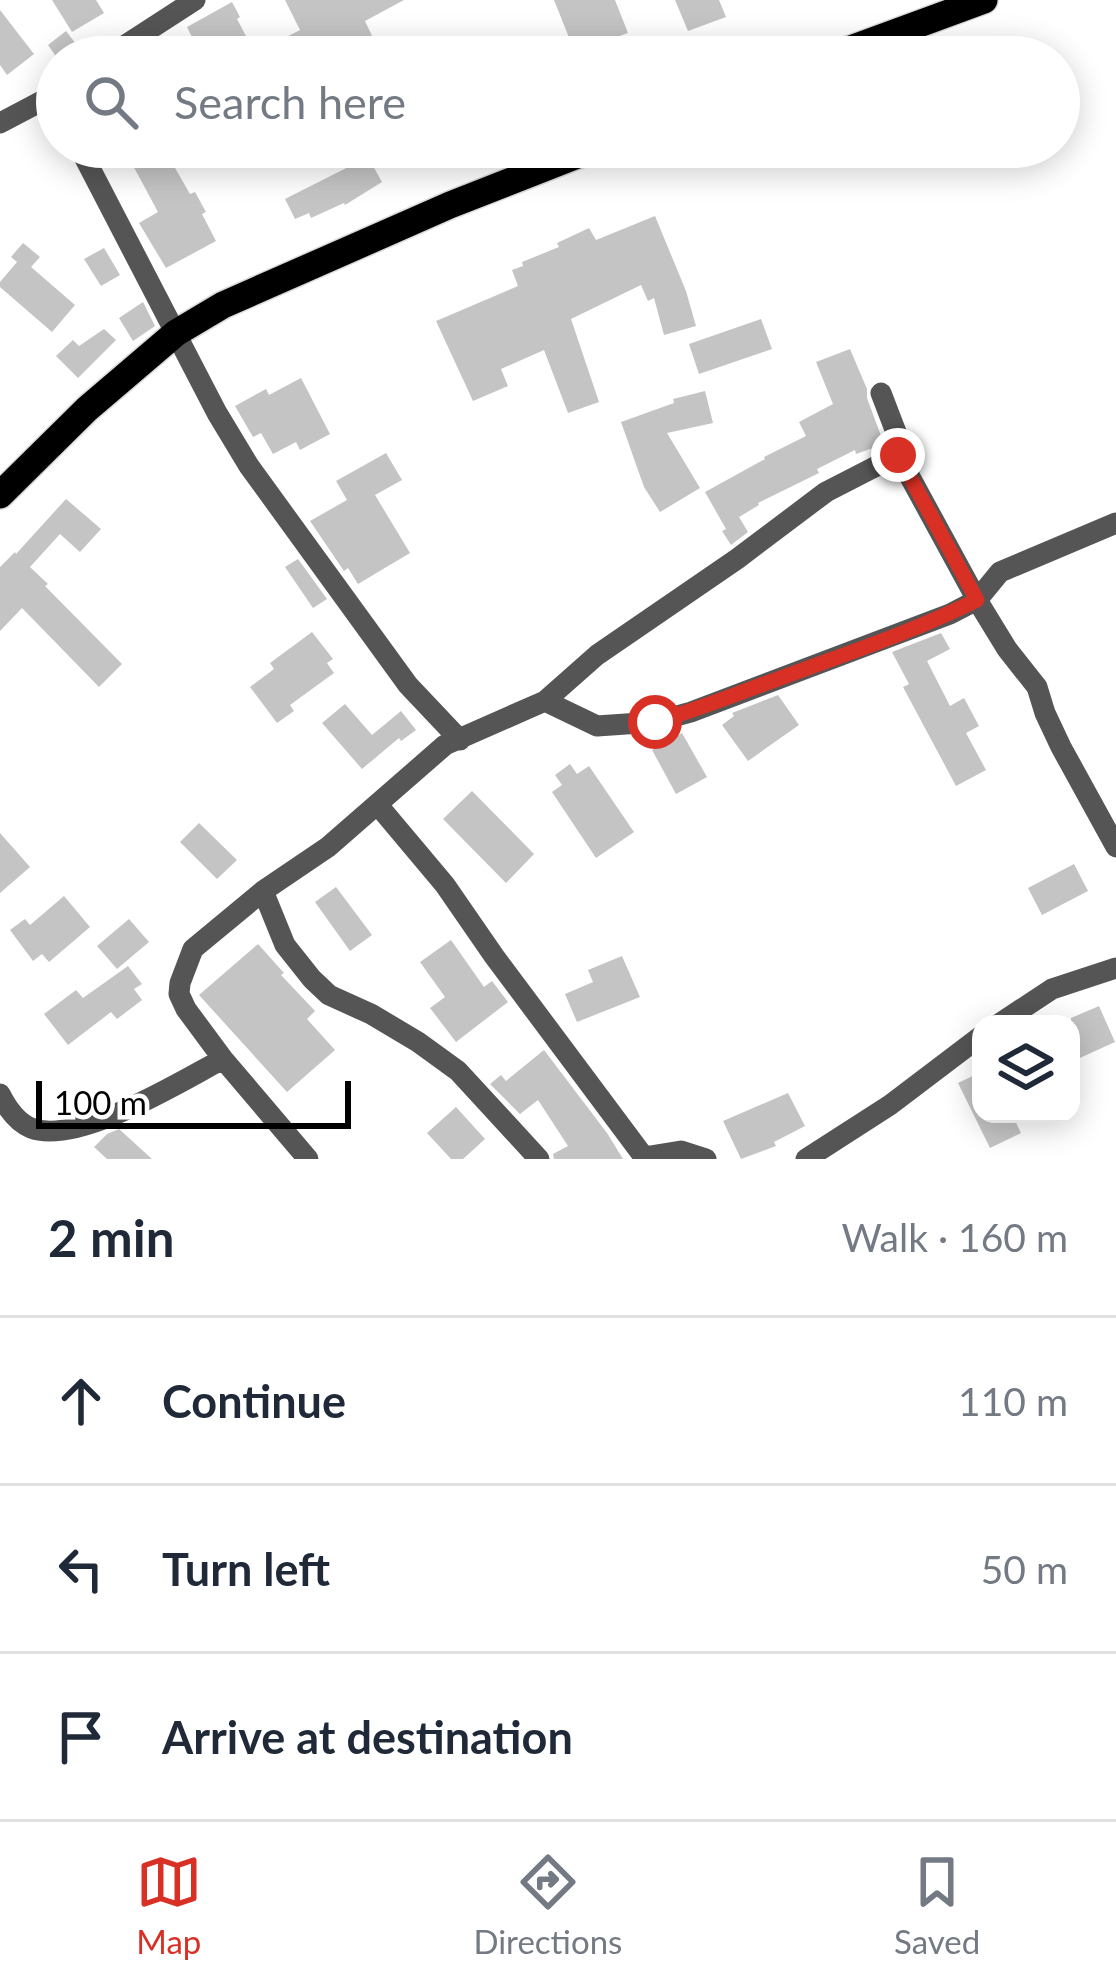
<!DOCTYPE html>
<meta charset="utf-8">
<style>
body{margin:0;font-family:Lato,sans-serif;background:#f2f2f3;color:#1f2937}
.controls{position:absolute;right:36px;bottom:36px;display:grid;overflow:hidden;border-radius:24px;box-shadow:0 6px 30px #0003}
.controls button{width:108px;height:108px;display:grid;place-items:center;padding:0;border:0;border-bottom:3px solid #e0e1e3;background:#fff;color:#1f2937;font:60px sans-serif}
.scale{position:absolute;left:36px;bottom:30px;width:315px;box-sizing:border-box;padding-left:12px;border:6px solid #000;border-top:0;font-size:33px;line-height:42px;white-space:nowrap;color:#000;-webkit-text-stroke:9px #fff;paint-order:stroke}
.stop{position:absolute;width:36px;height:36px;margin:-27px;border:9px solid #d93025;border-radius:50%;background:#fff}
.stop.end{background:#d93025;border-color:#fff;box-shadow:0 3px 12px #0008}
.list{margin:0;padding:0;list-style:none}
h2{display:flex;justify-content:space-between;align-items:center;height:156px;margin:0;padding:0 48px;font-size:51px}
h2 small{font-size:39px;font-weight:400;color:#747a83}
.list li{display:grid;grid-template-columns:78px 1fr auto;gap:36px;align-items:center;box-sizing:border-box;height:168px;padding:0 48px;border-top:3px solid #e0e1e3}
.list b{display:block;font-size:45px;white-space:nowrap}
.list em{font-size:39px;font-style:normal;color:#747a83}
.icon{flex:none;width:66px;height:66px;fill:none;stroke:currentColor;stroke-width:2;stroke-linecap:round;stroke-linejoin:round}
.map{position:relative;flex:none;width:1116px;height:1159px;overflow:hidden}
.search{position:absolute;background:#fff;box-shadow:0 6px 30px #0003;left:36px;right:36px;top:36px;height:132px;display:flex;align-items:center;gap:30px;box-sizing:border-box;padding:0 42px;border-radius:66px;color:#747a83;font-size:45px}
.sheet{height:660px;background:#fff}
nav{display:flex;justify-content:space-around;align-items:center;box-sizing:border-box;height:168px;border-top:3px solid #e0e1e3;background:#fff;font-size:33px;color:#747a83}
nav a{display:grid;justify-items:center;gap:6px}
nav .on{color:#d93025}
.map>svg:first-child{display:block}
</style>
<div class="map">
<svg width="1116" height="1159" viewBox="0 0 1116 1159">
<rect width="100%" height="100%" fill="#fff"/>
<path fill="#c4c4c4" d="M52,0H96L104,13L72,32Z
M285,0H404L365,21L382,57H209L199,40L195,43L187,27L232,2L240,17L237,19L255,53L300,30Z
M554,0H615L628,33L611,39L610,36L574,50Z
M675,0H719L726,17L688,31Z
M0,10L34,54L7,75L0,65Z
M66,31L79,48L67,57L57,58L48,45Z
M123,147H163L190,194L195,192L206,212L202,214L216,241L166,268L139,223L158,212Z
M368,157L382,182L345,205L344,203L311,218L309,213L295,219L285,199Z
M655,216L686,291L696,326L664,335L654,298L648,301L641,285L571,319L599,402L568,413L544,350L501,369L508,386L473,401L436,321L518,286L512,270L523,266L522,262L559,247L557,243L589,228L596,240Z
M23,243L40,257L31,267L75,305L52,332L0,287V282L17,262L11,257Z
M104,248L120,275L101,286L84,259Z
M143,302L155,326L133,341L119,318Z
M761,319L772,349L699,374L689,344Z
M104,329L116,340L78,378L56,356L73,340L79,346Z
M850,349L867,389V398L884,444L856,454L855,450L817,469L819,473L758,503L759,505L739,517L748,532L731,545L722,531L726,529L705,492L765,459L764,457L806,436L799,422L833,404L816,362Z
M301,378L330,434L300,450L296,442L273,454L261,433L253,437L235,406L266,389L269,395Z
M705,391L713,423L667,433L700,488L660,512L644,487L621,422L674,403L673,399Z
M386,453L402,480L375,495L410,553L358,584L348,568L344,571L310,521L347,500L336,481Z
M66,499L101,529L80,552L60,534L30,567L48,584L45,586L122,664L99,687L22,608L0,631V567L15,552L16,554Z
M298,559L327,599L313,608L285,567Z
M312,632L333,659L327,663L334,673L290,705L294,711L277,723L250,687L274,669L270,663Z
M941,633L950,649L927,661L950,706L964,698L979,726L966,733L986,770L956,786L903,687L909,684L892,652Z
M778,695L799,725L748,761L722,725L734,716L732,713Z
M345,704L372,735L401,711L416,730L401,741L399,738L362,769L322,723Z
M682,733L707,777L676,794L652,750Z
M570,764L577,774L589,766L634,832L596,858L552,792L562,785L555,775Z
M472,791L534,854L506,883L443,819Z
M199,823L237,860L217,879L180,842Z
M0,833L30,867L0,893Z
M1074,864L1088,891L1042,915L1028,888Z
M336,887L372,935L350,951L315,902Z
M64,896L90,927L49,962L42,954L33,961L10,930L25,919L30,925Z
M129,919L149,942L117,969L97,946Z
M451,940L484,987L492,981L508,1002L456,1042L430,1008L445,997L420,962Z
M258,944L284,973L281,975L315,1011L307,1019L335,1050L287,1092L199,995Z
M622,956L640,997L577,1022L565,994L593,982L588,970Z
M128,966L142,984L134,989L142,1000L117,1019L111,1012L68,1045L44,1014L76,990L83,998Z
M1099,1006L1115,1042L1071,1062V1018Z
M544,1050L607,1133L623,1159H554L553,1154L568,1146L538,1100L520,1114L490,1084L501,1075L506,1081Z
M981,1072V1114H1012L1021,1133L990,1148L958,1083Z
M788,1093L805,1126L774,1142L776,1146L741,1159L723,1121Z
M456,1107L485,1139L463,1159H451L427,1133Z
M119,1129L152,1159H107L94,1147L107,1134Z"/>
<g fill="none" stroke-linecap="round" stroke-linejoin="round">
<g stroke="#dbdbdb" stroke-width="30">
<path id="major" d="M829,57L984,0
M0,495L87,409L176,333L223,305L450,205L598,147"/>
</g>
<path stroke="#555" stroke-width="21" d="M107,57L195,0
M0,123L57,93
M79,147L217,413L249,466L408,685L460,740
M881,393L899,440L898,455L977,600L1007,649L1037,687L1045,713L1061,747L1116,847
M545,701L597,726L655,722L691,712L950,614L977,600L1000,572L1116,523
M377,804L445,885L494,956L644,1157L681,1151L706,1159
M263,891L285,945L312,979L329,995L371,1014L418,1042L458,1071L539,1159
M999,1024L1052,989L1116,968
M0,1094C7,1108 16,1122 31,1128C77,1146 181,1081 223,1059
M308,1159L223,1059L186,1009L179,994L180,983L193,949L263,891L328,847L445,745L545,701L597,655L737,559L826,492L898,455
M806,1159L890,1105L981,1036"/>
<use href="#major" stroke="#000" stroke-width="27"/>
</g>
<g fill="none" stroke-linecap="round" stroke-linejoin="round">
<path stroke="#d93025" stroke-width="15" d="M655,722C697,710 736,694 778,679C845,654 913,632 977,600L898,455"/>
</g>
</svg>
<div class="controls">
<button><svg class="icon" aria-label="layers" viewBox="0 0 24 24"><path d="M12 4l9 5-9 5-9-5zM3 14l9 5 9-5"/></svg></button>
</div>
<div class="scale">100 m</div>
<div class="stop" style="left:655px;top:722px"></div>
<div class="stop end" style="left:898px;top:455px"></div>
<div class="search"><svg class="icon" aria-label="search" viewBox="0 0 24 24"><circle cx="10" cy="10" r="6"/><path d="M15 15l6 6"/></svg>Search here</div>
</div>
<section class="sheet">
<h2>2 min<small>Walk · 160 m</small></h2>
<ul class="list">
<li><svg class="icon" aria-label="ahead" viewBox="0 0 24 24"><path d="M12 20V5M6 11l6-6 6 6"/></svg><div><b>Continue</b></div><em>110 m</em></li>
<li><svg class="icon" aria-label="left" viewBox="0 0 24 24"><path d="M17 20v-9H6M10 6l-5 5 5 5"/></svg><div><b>Turn left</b></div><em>50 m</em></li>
<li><svg class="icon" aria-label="arrive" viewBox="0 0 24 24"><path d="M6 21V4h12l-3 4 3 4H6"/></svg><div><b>Arrive at destination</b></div></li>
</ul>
</section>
<nav>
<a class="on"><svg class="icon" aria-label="map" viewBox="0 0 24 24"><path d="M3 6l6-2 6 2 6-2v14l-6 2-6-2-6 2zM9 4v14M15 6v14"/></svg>Map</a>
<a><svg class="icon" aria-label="directions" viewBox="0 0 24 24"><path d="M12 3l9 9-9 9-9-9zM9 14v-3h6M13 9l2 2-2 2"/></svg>Directions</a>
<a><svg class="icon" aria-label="saved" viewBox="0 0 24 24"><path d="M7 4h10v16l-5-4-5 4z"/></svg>Saved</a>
</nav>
